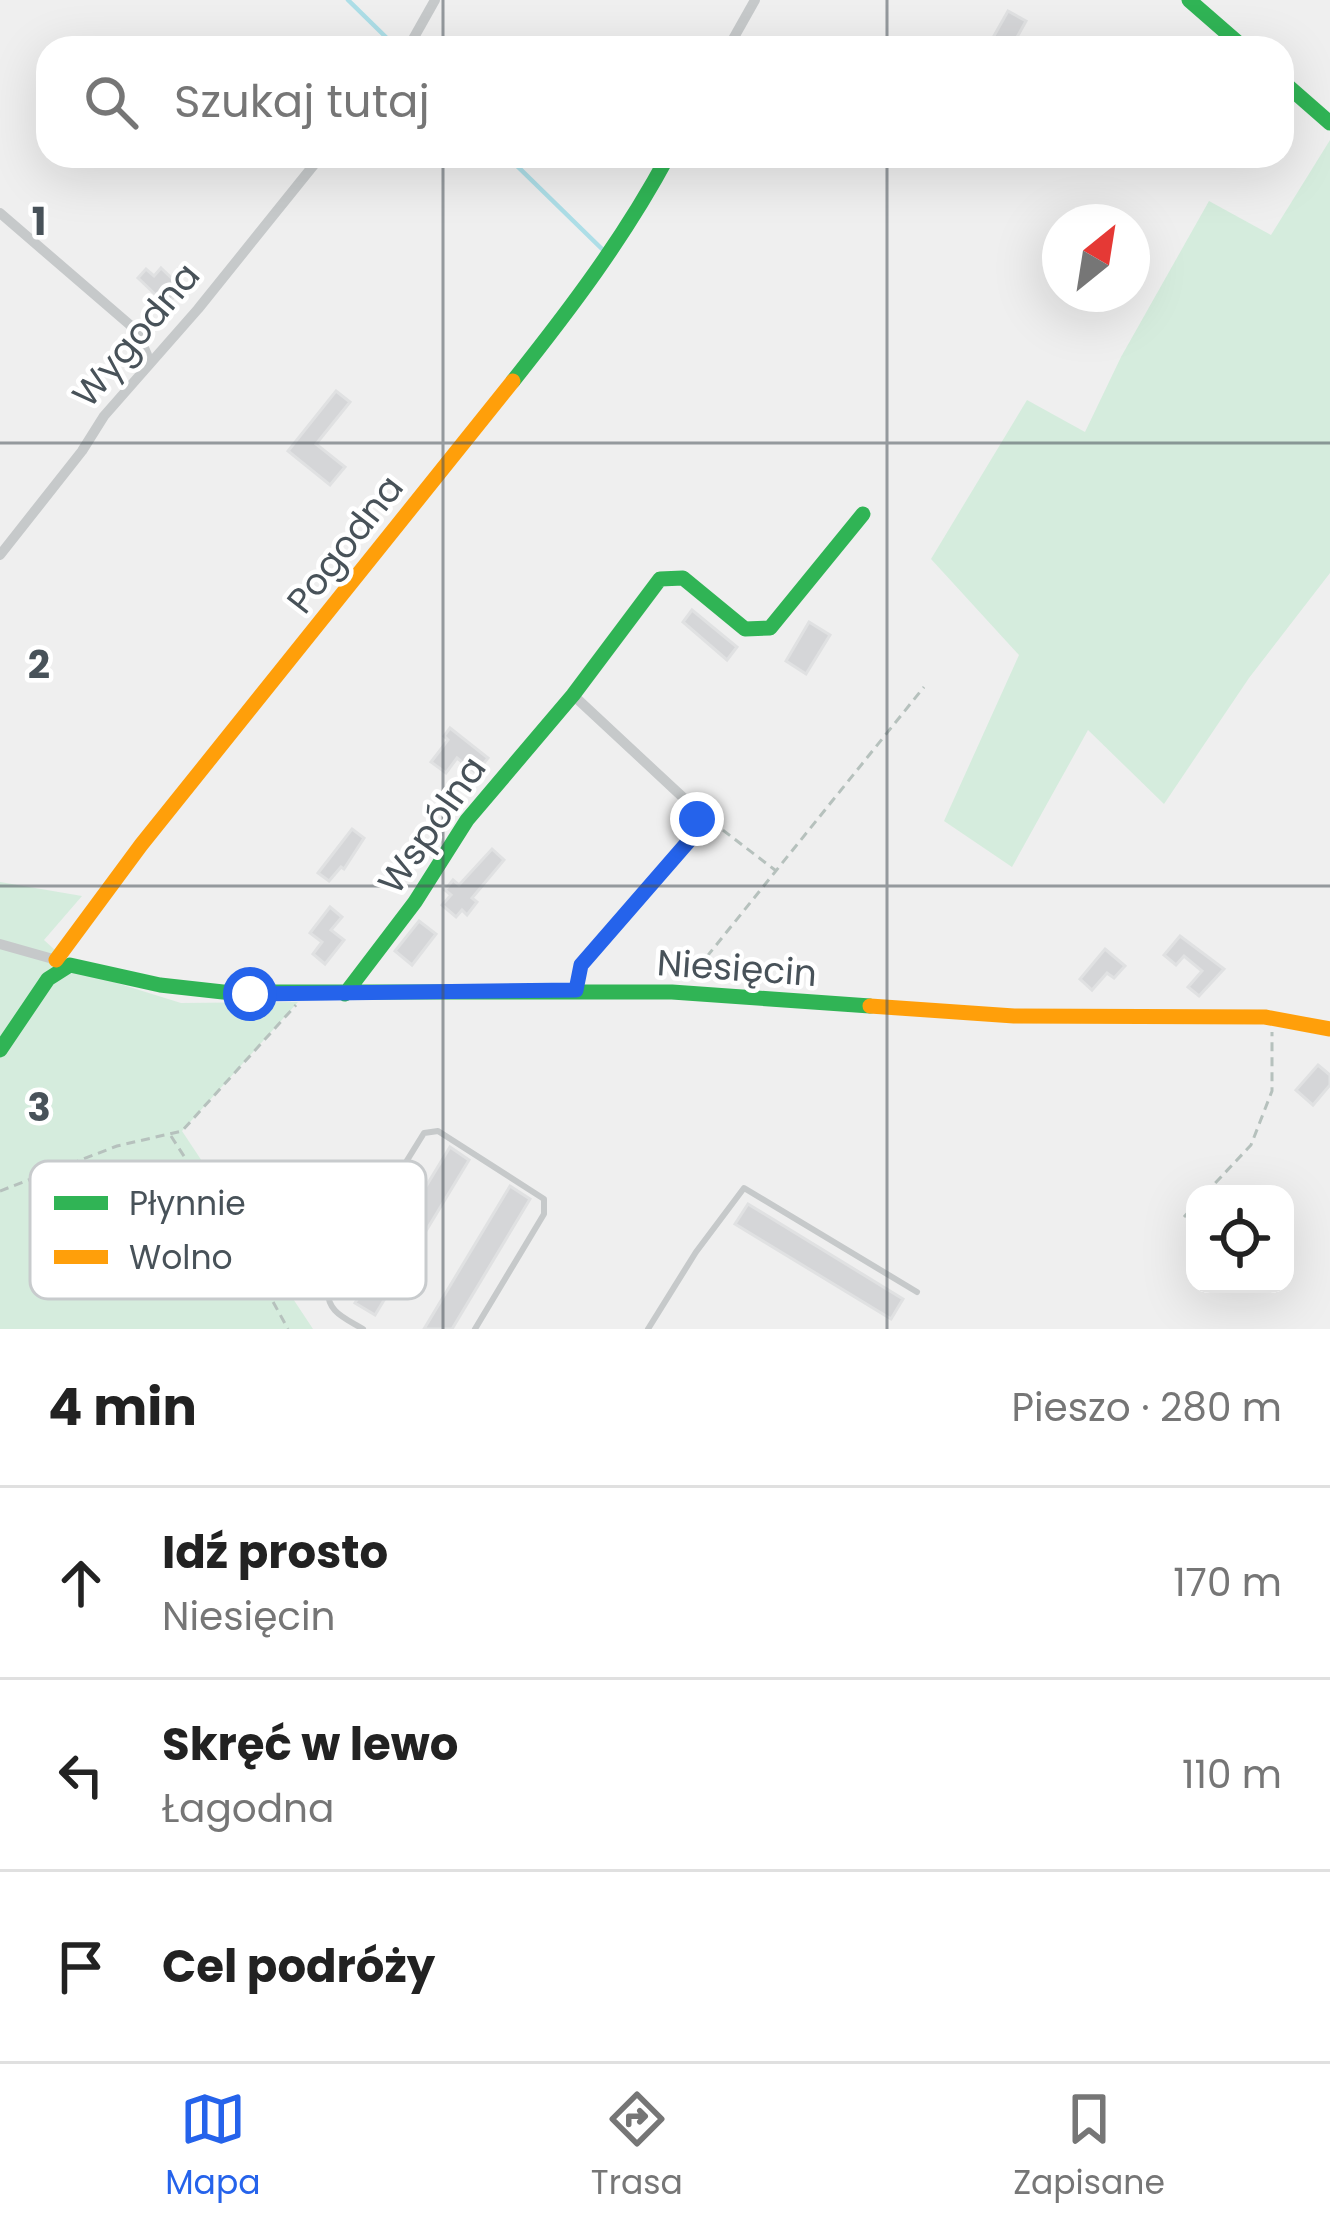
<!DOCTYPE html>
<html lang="pl">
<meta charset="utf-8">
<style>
body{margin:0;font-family:Poppins,sans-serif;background:#f2f2f2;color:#222}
.controls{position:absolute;right:36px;bottom:36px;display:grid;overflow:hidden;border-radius:24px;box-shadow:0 12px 48px #0002}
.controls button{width:108px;height:108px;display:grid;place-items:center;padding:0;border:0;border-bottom:3px solid #e0e0e0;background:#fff;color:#222;font:60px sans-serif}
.compass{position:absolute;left:1042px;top:204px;width:108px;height:108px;border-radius:50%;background:#fff;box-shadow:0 12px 48px #0002;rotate:30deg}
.stop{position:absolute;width:36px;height:36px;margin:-27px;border:9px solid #2563eb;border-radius:50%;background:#fff}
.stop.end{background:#2563eb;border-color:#fff;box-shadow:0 3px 12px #0008}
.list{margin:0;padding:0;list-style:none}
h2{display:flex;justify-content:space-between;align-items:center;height:156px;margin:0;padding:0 48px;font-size:51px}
h2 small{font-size:39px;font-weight:400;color:#767676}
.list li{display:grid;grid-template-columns:78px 1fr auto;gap:36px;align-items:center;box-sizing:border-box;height:192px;padding:0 48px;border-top:3px solid #e0e0e0}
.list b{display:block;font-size:45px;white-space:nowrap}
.list p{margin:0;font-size:39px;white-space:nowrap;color:#767676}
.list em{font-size:39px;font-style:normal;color:#767676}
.icon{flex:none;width:66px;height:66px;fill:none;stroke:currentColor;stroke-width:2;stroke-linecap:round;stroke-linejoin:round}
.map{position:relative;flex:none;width:1330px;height:1329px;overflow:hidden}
.search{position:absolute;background:#fff;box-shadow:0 12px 48px #0002;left:36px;right:36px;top:36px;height:132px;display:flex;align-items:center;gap:30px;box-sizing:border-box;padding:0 42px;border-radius:36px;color:#767676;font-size:45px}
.sheet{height:732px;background:#fff}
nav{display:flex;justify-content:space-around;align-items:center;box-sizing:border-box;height:168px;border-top:3px solid #e0e0e0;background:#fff;font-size:33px;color:#767676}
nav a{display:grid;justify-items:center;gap:6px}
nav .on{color:#2563eb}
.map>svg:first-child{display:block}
</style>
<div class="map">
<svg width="1330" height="1329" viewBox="0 0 1330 1329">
<rect width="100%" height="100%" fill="#efefef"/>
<path fill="#d5ecdd" d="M1330,140V573L1249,678L1164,804L1088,730L1012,867L944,821L1019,655L931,559L1027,400L1085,432L1121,357L1209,201L1271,235Z
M0,882L82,896L44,940L78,971L181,1003L298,1002L182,1131L313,1329H0Z"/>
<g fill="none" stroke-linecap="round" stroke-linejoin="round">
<path stroke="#addee7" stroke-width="4.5" d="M348,0L397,48
M507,156L602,249"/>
</g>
<path fill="#d5d6d8" stroke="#e0e1e2" stroke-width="3" d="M1008,11L1026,21L1011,48H998L990,43Z
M161,268L181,287L160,315L151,307L159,298L138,278L146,269L154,276Z
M336,391L350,402L316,444L345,467L330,485L288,451Z
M692,610L737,647L727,660L683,622Z
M809,622L830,635L806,674L786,661Z
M450,728L488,758L476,773L457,758L446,773L431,762L448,740L444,736Z
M352,829L364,838L344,869L341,867L329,881L318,873Z
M492,849L504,860L472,898L477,902L467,915L462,910L456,917L442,905L451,895L445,890L453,880L459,885Z
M330,907L342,917L331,930L344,940L325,964L313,954L322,942L310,933Z
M419,921L436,934L412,965L395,951Z
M1180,936L1224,969L1199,996L1188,987L1202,971L1184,956L1176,965L1164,955Z
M1105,949L1125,966L1114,978L1107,973L1092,990L1080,979Z
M1318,1065L1330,1075V1085L1313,1105L1296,1090Z
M450,1147L469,1160L375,1315L355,1303Z
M510,1186L530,1199L452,1329H424Z
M748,1204L903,1299L891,1319L735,1224Z"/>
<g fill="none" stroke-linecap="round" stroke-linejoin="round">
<path stroke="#b6c1bd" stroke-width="3" stroke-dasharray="9 6" stroke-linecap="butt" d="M711,821L775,870
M688,980L924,687
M171,1136L245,1251L288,1329
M0,1191L117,1146L182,1131L296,1005
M1205,1194L1251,1145L1272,1091V1032
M1184,1217L1195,1205"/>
<path stroke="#c6c9ca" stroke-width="6" d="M363,1329C345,1318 326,1312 328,1288L424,1133L438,1131L544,1199V1214L475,1329
M648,1329L696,1252L744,1188L917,1292"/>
<path stroke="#c6c9ca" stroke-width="10" d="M408,48L435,0
M728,48L755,0
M0,213L137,331L147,355L144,368
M0,555L82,451L104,416L198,309L321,156
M573,695L689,803L697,819L694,835L581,965L576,990
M0,944L60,961"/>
<path stroke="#30b455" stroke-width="15" d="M1189,0L1244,48
M1282,81L1330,123
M513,381C571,308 624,238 668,156
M345,994L415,902L467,820L573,695L660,579L683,578L745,629L770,628L863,514
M0,1050L48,979L70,965L160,985L223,992H672L870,1006"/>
<path stroke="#ff9f0a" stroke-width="15" d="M56,960L141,845L513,381
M870,1006L1014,1016L1265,1017L1330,1029"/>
</g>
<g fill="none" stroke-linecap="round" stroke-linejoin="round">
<path stroke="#2563eb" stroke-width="15" d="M250,994L576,990L581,965L694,835L697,819"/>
</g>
<path fill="none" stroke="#485259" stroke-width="3" stroke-opacity="0.55" d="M443,0V48M887,0V48M443,156V1329M887,156V1329M0,443H1330M0,886H1330"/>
<g text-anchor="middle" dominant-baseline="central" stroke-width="9" stroke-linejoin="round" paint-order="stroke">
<g font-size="36" fill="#485259" stroke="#fff">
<text transform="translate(136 335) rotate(-50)">Wygodna</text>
<text transform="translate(345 544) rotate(-52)">Pogodna</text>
<text transform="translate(432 825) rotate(-55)">Wspólna</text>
<text transform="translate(737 968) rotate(4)">Niesięcin</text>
</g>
</g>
<rect x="30" y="1161" width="396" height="138" rx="18" fill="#fff" stroke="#c8cbcd" stroke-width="3"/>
<rect x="54" y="1196" width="54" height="14" fill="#30b455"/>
<rect x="54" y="1250" width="54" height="14" fill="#ff9f0a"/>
<g font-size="33" fill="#485259">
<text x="129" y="1215">Płynnie</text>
<text x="129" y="1269">Wolno</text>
</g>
<g font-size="39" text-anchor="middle" font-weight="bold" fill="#485259" stroke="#fff" stroke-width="9" stroke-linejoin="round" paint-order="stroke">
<text x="39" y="235">1</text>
<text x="39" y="678">2</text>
<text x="39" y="1121">3</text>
</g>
</svg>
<div class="controls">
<button><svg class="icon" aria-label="locate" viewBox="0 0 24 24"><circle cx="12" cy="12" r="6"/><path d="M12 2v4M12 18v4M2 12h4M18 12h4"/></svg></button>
</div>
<svg class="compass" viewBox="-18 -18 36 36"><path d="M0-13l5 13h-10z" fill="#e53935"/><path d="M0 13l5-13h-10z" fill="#767676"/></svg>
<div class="stop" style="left:250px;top:994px"></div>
<div class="stop end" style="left:697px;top:819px"></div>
<div class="search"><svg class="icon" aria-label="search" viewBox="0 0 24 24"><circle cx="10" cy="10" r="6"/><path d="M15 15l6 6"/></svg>Szukaj tutaj</div>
</div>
<section class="sheet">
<h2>4 min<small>Pieszo · 280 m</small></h2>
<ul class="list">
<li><svg class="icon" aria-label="ahead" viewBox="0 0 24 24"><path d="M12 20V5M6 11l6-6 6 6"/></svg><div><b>Idź prosto</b><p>Niesięcin</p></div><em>170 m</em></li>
<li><svg class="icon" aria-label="left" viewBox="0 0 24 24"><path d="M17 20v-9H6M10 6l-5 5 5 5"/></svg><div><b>Skręć w lewo</b><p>Łagodna</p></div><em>110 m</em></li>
<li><svg class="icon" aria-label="arrive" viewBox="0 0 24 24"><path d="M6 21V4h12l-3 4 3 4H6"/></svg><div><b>Cel podróży</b></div></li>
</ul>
</section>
<nav>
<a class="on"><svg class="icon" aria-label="map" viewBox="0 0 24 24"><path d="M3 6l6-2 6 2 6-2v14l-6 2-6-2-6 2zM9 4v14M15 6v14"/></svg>Mapa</a>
<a><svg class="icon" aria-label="directions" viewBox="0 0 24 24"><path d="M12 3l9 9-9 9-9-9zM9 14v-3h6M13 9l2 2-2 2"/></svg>Trasa</a>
<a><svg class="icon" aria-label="saved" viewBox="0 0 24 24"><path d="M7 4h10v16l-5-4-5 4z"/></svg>Zapisane</a>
</nav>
